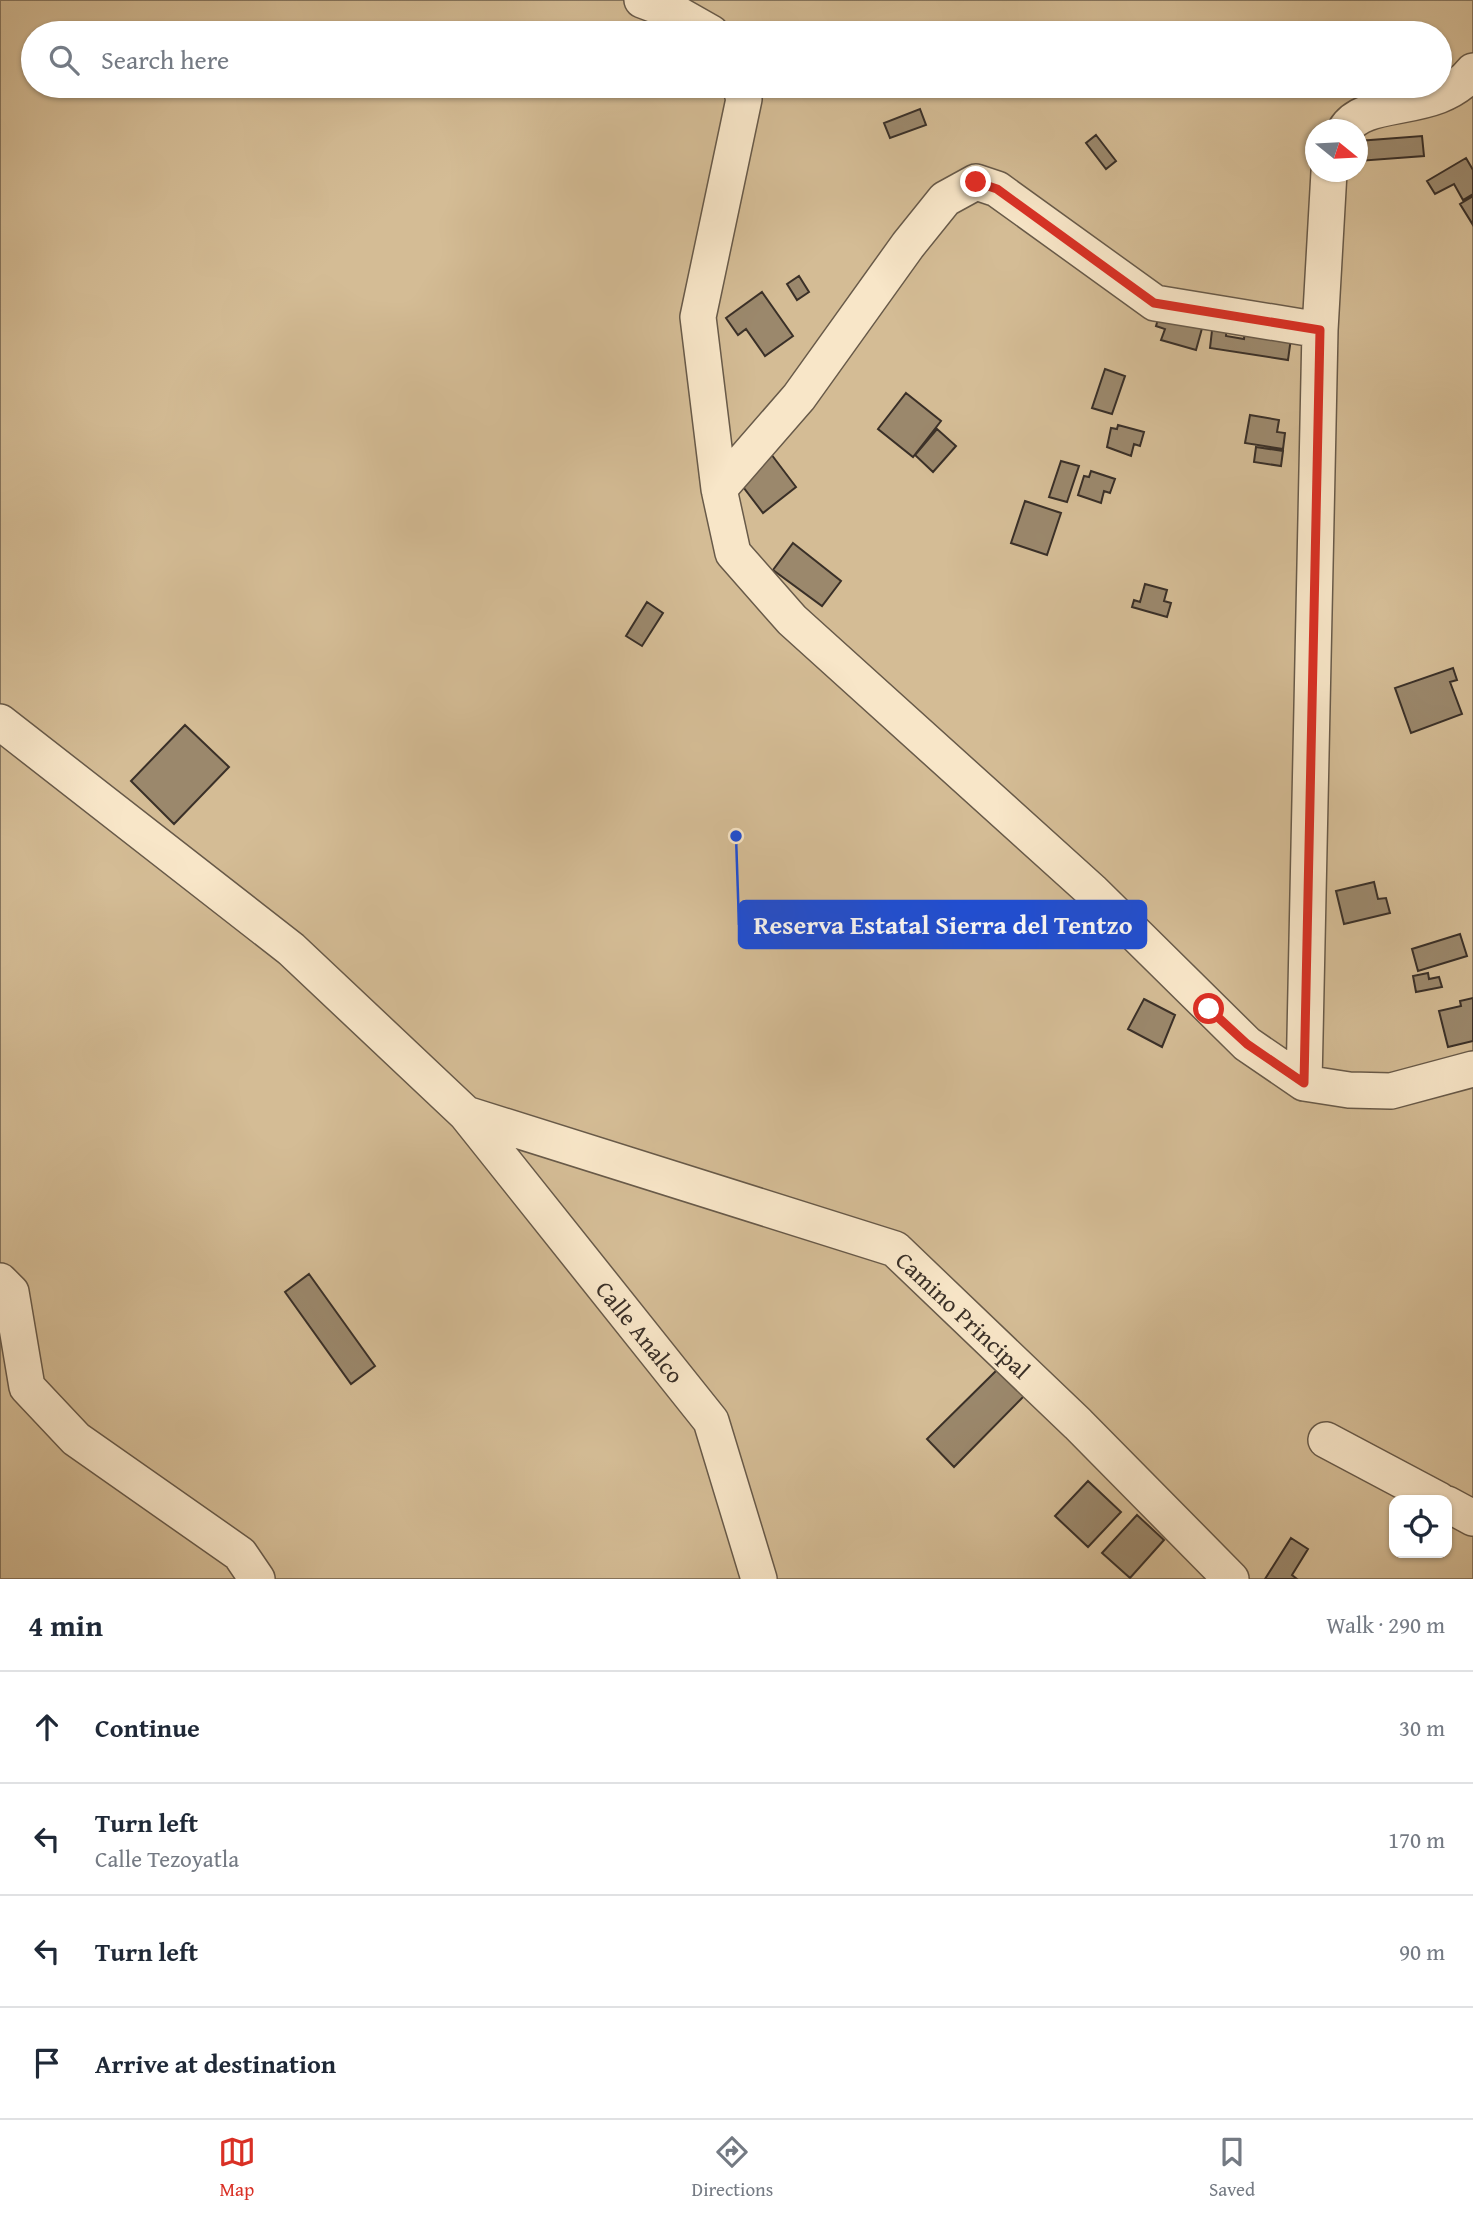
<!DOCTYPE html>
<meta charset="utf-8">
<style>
body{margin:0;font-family:"Gentium Book Plus",serif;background:#f2f2f3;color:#1f2937}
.controls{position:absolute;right:21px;bottom:21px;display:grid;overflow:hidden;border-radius:14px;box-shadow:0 2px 5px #0004}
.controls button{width:63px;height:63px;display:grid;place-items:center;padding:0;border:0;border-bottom:2px solid #e0e1e3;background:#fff;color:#1f2937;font:35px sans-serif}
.compass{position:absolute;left:1305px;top:119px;width:63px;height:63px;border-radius:50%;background:#fff;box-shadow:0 2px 5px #0004;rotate:108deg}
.stop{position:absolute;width:21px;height:21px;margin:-16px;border:5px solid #d93025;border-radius:50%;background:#fff}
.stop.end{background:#d93025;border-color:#fff;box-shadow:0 2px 7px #0008}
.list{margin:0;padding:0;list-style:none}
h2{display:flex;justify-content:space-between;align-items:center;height:91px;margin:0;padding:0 28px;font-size:30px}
h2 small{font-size:23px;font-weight:400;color:#747a83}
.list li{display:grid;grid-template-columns:46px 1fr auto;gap:21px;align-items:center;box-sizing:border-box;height:112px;padding:0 28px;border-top:2px solid #e0e1e3}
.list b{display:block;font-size:26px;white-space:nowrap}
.list p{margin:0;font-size:23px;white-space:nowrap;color:#747a83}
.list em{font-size:23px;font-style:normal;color:#747a83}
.icon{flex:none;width:38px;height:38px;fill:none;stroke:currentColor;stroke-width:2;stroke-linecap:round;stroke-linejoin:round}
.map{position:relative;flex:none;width:1473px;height:1579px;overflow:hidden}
.search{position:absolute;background:#fff;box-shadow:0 2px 5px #0004;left:21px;right:21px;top:21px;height:77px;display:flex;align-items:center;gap:18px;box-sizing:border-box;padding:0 24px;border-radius:38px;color:#747a83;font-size:26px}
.sheet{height:539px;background:#fff}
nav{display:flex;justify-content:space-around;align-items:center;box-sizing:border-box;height:98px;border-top:2px solid #e0e1e3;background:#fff;font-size:19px;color:#747a83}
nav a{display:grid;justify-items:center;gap:4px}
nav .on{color:#d93025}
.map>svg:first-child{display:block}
</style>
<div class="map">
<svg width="1473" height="1579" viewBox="0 0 1473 1579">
<rect width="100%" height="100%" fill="#f4d9ab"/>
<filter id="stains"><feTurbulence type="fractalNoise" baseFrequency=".00286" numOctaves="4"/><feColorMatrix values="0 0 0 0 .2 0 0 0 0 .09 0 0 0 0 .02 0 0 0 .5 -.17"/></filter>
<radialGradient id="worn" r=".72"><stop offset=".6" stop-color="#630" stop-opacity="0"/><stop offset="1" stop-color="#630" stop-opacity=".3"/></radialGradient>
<path fill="#d4bc95" stroke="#87765e" stroke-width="2" fill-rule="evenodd" d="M0,0H1473V1579H0ZM33,33H1440V86H33ZM1316,130H1358V172H1316ZM1394,1500H1447V1553H1394Z"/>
<path fill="#9b886c" stroke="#3a3028" stroke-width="2" d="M920,109L926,125L890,138L884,123Z
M1096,135L1116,161L1106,169L1086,143Z
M1422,136L1424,156L1358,161V141Z
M1466,158L1473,170V194L1463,200L1454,184L1435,194L1427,181Z
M1473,196V225L1460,204Z
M799,276L809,292L797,300L787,284Z
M762,292L793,336L765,356L746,329L738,335L726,318Z
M1206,314L1196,350L1161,340L1165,329L1156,326L1159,316Z
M1213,322L1227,324L1226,336L1244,339L1245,331L1291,338L1288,360L1210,348Z
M1105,369L1125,376L1112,414L1092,408Z
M906,393L941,421L913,457L878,429Z
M1250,415L1279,420L1277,432L1285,433L1283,449L1245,443Z
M1118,425L1144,432L1140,446L1134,444L1131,456L1107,447L1111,428L1117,429Z
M937,429L956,446L933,472L915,455Z
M1256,447L1283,451L1281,466L1254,462Z
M768,450L796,487L763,513L734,475Z
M1061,461L1079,466L1067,502L1049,497Z
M1091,471L1115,479L1110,493L1104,491L1101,503L1078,495L1084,476L1089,477Z
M1025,501L1061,513L1047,555L1011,543Z
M793,543L841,581L822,606L773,570Z
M1145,584L1167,590L1164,601L1171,603L1167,617L1132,607L1134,600L1140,602Z
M647,602L663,613L642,646L626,636Z
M1453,668L1457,680L1450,682L1462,714L1411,733L1395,688Z
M185,725L229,767L174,824L131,781Z
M1374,882L1378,899L1386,898L1390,913L1344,924L1336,891Z
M1460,934L1467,956L1418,971L1412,949Z
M1428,973L1429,979L1439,977L1442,987L1416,992L1413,976Z
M1473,998V1041L1448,1047L1439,1011L1461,1006L1460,1001Z
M1144,999L1175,1015L1162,1047L1128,1029Z
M309,1274L375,1366L351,1384L285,1292Z
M1002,1365L1029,1391L954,1467L927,1439Z
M1088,1481L1121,1512L1088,1547L1055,1516Z
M1137,1515L1164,1540L1130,1578L1102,1553Z
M1291,1538L1308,1549L1292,1575L1297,1579H1265Z"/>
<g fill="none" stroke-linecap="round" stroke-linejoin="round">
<g stroke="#685a49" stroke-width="38">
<path id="minor" d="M642,0L674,12L711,33
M740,86L744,99L698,317L719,489L733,553L792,620L1092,891L1247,1044L1304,1083L1349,1090L1391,1091L1473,1069
M1345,130C1366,95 1437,117 1473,71
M719,489L799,397L908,245L945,199L976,182L997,189L1155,303L1320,330
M0,722L291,949L466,1114L711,1421L759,1579
M1304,1083L1320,330L1329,172
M466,1114L895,1249L1078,1424L1231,1579
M0,1281L11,1292L27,1387L76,1439L240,1554L257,1579
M1326,1440L1439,1500
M1447,1504L1473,1518"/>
</g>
<use href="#minor" stroke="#f8e6c8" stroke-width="35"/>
</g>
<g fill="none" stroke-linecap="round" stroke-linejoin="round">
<path stroke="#d93025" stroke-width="9" d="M976,182L997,189L1154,303L1320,330L1304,1083L1247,1044L1209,1009"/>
</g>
<g text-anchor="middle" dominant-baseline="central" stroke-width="5" stroke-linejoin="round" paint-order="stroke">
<g font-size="24" fill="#3a3028" stroke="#f8e6c8">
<text transform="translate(963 1315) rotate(43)">Camino Principal</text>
<text transform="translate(640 1332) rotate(51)">Calle Analco</text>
</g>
</g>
<path fill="none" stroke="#1d4ed8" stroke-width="2.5" d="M736 836L739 925"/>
<circle fill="#1d4ed8" stroke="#f8e6c8" stroke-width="2.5" cx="736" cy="836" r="7"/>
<rect fill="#1d4ed8" stroke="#1d4ed8" stroke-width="2.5" x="739" y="901" width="407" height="47" rx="7"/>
<g font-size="26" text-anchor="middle" font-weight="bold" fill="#fff">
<text x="943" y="934">Reserva Estatal Sierra del Tentzo</text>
</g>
<rect width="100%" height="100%" filter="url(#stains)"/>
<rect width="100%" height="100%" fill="url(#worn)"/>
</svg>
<div class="controls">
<button><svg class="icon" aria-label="locate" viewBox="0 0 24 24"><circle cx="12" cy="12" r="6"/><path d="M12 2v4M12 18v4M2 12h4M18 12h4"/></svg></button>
</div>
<svg class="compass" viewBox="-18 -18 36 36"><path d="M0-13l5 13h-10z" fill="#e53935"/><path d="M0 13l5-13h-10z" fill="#747a83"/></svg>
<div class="stop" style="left:1209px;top:1009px"></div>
<div class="stop end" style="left:976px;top:182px"></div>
<div class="search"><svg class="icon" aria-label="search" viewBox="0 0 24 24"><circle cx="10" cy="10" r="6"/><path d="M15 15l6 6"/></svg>Search here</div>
</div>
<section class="sheet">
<h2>4 min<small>Walk · 290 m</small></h2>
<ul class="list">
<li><svg class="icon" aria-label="ahead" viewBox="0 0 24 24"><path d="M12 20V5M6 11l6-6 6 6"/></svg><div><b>Continue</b></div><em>30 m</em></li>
<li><svg class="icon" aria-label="left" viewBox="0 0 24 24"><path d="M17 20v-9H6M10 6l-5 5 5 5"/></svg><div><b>Turn left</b><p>Calle Tezoyatla</p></div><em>170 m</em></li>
<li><svg class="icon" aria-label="left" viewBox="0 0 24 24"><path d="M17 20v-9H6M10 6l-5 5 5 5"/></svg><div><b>Turn left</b></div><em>90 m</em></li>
<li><svg class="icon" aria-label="arrive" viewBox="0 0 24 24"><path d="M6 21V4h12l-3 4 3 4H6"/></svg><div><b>Arrive at destination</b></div></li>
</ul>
</section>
<nav>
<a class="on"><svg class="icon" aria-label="map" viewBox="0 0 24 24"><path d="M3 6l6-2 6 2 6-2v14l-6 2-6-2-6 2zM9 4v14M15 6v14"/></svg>Map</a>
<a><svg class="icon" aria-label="directions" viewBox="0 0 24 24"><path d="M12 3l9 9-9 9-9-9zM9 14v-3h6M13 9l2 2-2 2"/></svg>Directions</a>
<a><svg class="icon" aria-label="saved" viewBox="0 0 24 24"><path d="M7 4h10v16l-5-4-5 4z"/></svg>Saved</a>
</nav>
